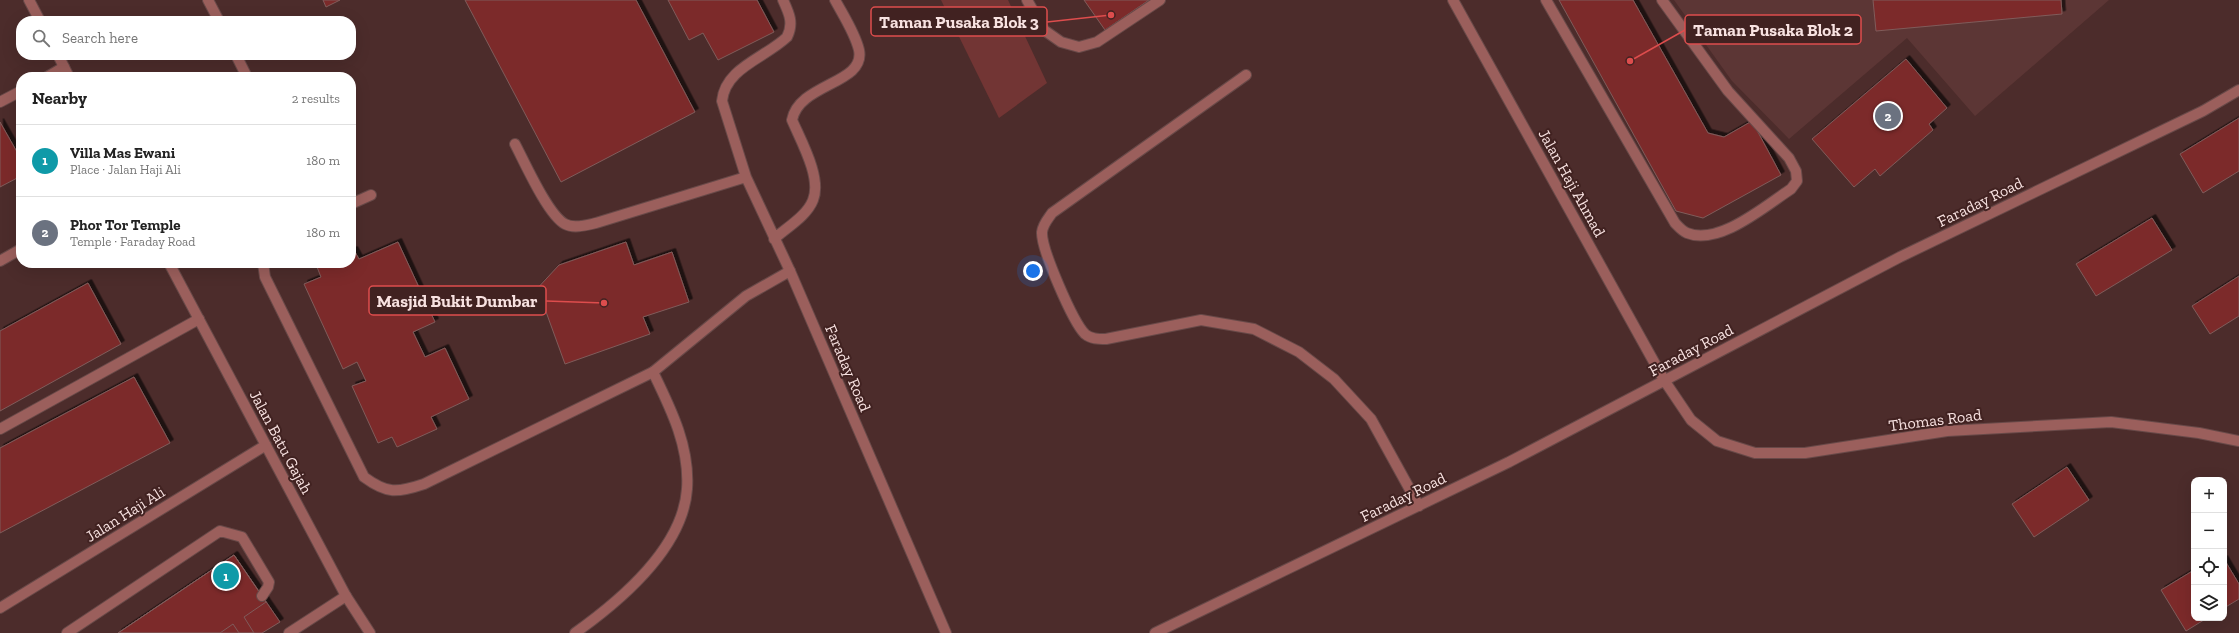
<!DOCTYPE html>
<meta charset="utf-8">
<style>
body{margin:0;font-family:"Zilla Slab",serif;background:#f2f2f2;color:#222}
.controls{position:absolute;right:12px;bottom:12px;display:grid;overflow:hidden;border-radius:8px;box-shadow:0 4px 16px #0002}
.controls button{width:36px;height:36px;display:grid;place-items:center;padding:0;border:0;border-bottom:1px solid #e0e0e0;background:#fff;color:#222;font:20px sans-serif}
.you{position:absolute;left:1033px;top:271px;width:14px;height:14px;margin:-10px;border:3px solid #fff;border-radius:50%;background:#1a73e8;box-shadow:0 0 0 6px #1a73e833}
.badge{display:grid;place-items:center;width:26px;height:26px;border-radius:50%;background:#2563eb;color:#fff;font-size:13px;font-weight:700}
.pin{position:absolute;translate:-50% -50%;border:2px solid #fff;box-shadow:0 1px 4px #0006}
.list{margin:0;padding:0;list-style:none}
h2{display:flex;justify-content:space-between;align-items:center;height:52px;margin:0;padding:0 16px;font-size:17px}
h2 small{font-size:13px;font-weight:400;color:#767676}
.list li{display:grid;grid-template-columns:26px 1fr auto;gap:12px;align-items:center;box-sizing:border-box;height:72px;padding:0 16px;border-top:1px solid #e0e0e0}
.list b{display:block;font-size:15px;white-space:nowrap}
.list p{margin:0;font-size:13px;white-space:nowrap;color:#767676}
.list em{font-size:13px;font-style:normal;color:#767676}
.icon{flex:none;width:22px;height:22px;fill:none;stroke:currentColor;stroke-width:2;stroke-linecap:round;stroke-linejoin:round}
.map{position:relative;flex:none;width:2239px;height:633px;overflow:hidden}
.search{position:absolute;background:#fff;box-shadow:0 4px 16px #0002;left:16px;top:16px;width:340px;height:44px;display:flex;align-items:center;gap:10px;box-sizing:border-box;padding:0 14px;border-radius:16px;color:#767676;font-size:15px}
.panel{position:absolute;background:#fff;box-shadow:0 4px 16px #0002;left:16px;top:72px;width:340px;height:196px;border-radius:16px}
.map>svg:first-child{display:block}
</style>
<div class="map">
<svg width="2239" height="633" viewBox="0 0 2239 633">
<defs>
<filter id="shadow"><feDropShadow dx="3.5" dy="-3.5" stdDeviation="0" flood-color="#0009"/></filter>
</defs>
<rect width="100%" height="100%" fill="#4c2c2b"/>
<path fill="#5c3635" d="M1674,0H2109L1975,116L1907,38L1789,139L1732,81Z"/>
<path fill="#723534" d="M941,0H1008L1047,83L999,118Z"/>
<path fill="#7b292b" stroke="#805c5a" filter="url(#shadow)" d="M323,0H340L326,7Z
M465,0H636L695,112L561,182Z
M668,0H757L774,32L718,60L703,33L689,40Z
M1084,0H1149L1105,30Z
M1559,0H1633L1708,133L1724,137L1752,121L1781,175L1703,218L1676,211Z
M1873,0H2061L2062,14L1876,31Z
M1906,59L1947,108L1929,124L1933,130L1880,176L1875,169L1854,187L1812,139Z
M2239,118V171L2203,193L2180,154Z
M0,122L21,159V176L0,187Z
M2152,218L2172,250L2096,296L2076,264Z
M398,242L435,322L413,332L425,357L445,348L469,399L431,417L437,429L397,447L392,437L378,443L352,386L366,381L357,362L343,369L304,284L321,277L317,267L325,263H351V251L354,250L359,259Z
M626,242L634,265L672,252L689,302L643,317L650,334L565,364L545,309L532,314L522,305L559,265Z
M2239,276V316L2210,334L2192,306Z
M88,283L121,344L0,411V331Z
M134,377L170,443L0,533V448Z
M2067,467L2089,500L2034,537L2012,504Z
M234,555L266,602L244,617L254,633H239L233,624L220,633H118Z
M234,555L280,622L262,633H118Z
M2224,559L2239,584V599L2224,608Z
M2194,570V618H2207L2186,631L2161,590Z"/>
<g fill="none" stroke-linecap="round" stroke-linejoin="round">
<g stroke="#684948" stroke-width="12">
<path id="lane" d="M208,0L219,21
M783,0C789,13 794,23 787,37C765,58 725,68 722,101L746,177L790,271
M1027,0L1044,30L1061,42L1079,47L1097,42L1160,0
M1546,0L1675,223C1678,226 1682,231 1687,233C1719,246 1765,206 1791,189L1797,181L1796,171L1789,158L1728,91L1662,0
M236,55L247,77
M47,77L64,67
M0,102L21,91
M515,144C525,163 548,215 565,224C574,229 587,225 596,223L746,177
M351,204L371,195
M774,239C786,228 807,216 813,200C822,178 801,141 792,120C799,83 866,84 859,50C855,33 843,15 835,0
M263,263L265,277L364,477C387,494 397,493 424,484L653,372
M0,429L199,319
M67,633L220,531L242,537L269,582L268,587L262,596
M289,633L346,596"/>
</g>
<g stroke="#684948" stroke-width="12">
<path id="street" d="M29,0L40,21
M1453,0L1664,380L1691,420L1717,441L1755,453H1805L1947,431L2111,422L2199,433L2239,441
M58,55L69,77
M1246,75L1052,213C1048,219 1043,224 1042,232C1041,249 1073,322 1085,334C1091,339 1098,339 1106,339L1201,320L1254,329L1299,352L1334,379L1371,419L1419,506
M0,261L21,249
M169,263L346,596L370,633
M0,608L266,445
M575,633C620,601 683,548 687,489C690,447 671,409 653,372L746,296L790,271L946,633
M1155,633L1509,462L1900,257L2203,111L2239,90"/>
</g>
<use href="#lane" stroke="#9b5f5c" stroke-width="10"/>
<use href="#street" stroke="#9b5f5c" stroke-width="10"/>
</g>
<g text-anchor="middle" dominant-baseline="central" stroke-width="4" stroke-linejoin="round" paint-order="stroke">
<g font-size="16" fill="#f8e2e1" stroke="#412221">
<text transform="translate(1572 183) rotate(61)">Jalan Haji Ahmad</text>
<text transform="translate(1980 202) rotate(-26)">Faraday Road</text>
<text transform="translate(1691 350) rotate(-28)">Faraday Road</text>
<text transform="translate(848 368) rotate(67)">Faraday Road</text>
<text transform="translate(1935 420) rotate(-7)">Thomas Road</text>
<text transform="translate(281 442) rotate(62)">Jalan Batu Gajah</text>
<text transform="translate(1403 497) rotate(-26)">Faraday Road</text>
<text transform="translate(125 514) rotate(-32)">Jalan Haji Ali</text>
</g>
</g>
<path fill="none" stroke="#dd4d4d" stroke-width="1.5" d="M1111 15L1047 22M1630 61L1685 30M604 303L546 301"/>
<g fill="#dd4d4d" stroke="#412221" stroke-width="1.5">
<circle cx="1111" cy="15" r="4"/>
<circle cx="1630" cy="61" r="4"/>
<circle cx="604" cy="303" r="4"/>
</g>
<g fill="#412221" stroke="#dd4d4d" stroke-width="1.5">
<rect x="871" y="7" width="176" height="29" rx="4"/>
<rect x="1685" y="15" width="176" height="29" rx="4"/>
<rect x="369" y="286" width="177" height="29" rx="4"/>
</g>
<g font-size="17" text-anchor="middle" font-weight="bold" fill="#f8e2e1">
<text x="959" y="28">Taman Pusaka Blok 3</text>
<text x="1773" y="36">Taman Pusaka Blok 2</text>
<text x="457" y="307">Masjid Bukit Dumbar</text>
</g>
</svg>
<div class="controls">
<button>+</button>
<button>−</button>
<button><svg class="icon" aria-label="locate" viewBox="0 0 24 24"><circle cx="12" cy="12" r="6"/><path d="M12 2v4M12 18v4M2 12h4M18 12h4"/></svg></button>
<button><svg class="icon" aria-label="layers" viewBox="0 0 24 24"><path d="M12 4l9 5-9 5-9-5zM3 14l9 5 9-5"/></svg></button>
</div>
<div class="you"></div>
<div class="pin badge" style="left:226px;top:576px;background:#0f9aa8">1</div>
<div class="pin badge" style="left:1888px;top:116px;background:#6b7280">2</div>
<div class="search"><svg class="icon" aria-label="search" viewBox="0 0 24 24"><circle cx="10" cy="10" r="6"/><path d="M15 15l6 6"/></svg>Search here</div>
<section class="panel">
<h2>Nearby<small>2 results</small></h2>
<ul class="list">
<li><span class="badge" style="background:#0f9aa8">1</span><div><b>Villa Mas Ewani</b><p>Place · Jalan Haji Ali</p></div><em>180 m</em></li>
<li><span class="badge" style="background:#6b7280">2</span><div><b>Phor Tor Temple</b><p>Temple · Faraday Road</p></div><em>180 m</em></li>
</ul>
</section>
</div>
